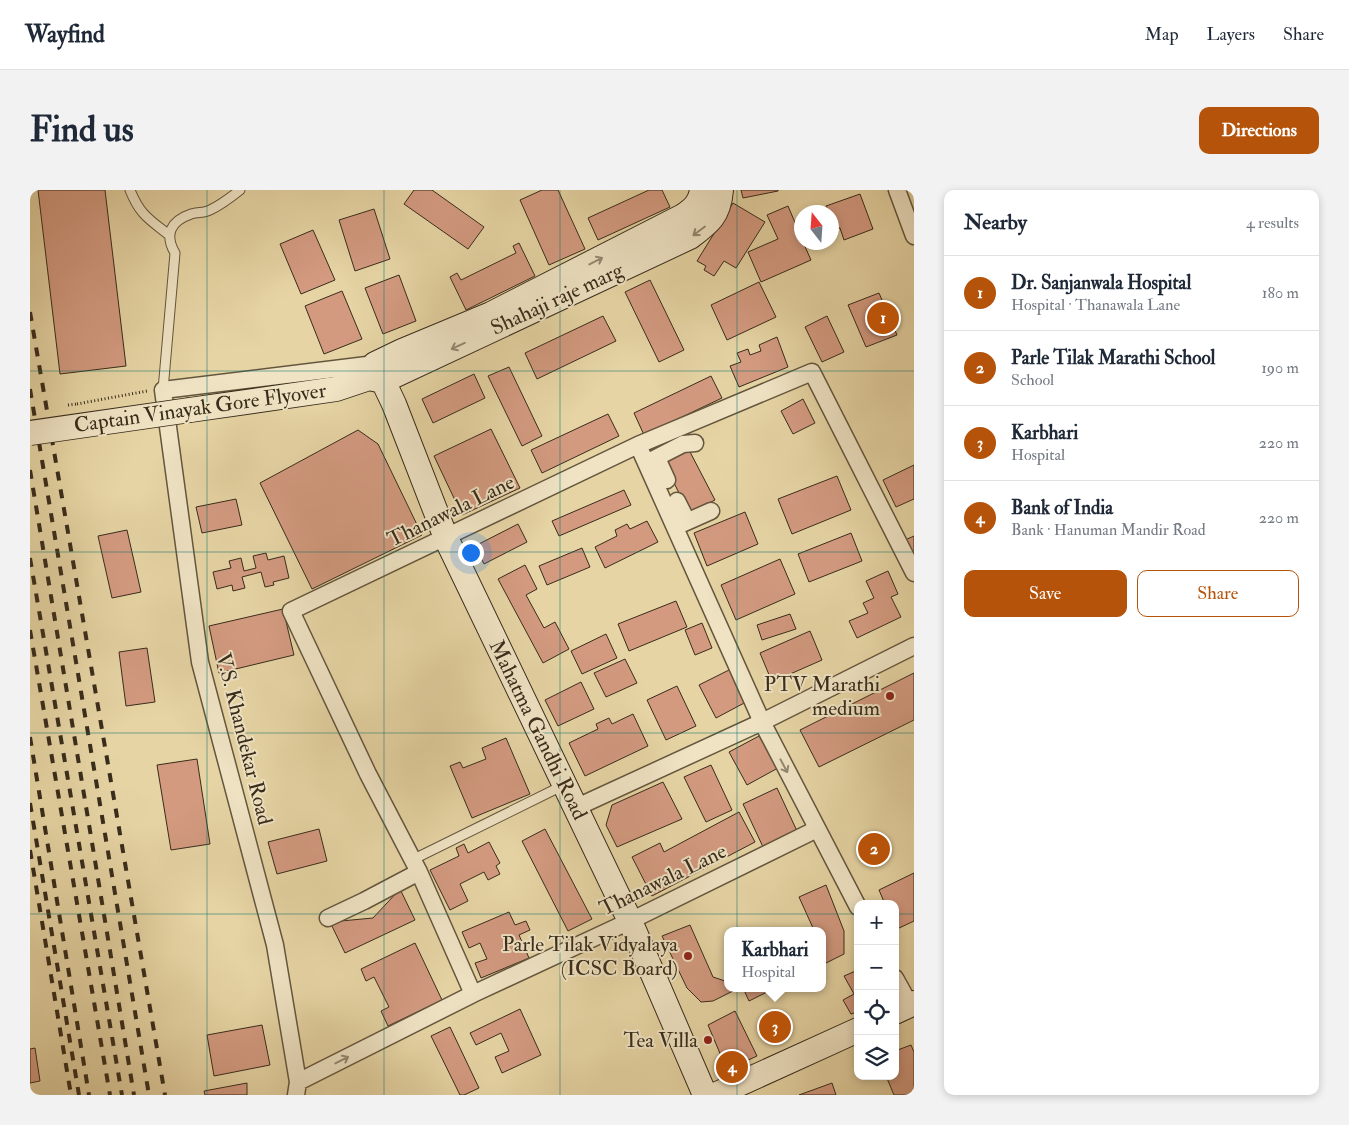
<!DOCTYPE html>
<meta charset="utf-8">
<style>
body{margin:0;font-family:"IM FELL Double Pica",serif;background:#f2f2f3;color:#1f2937}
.controls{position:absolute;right:15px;bottom:15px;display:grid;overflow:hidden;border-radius:10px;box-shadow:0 2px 8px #0003}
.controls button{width:45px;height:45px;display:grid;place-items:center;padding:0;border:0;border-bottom:1px solid #e0e1e3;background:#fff;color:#1f2937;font:25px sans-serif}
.compass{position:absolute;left:764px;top:15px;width:45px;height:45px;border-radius:50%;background:#fff;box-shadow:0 2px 8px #0003;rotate:343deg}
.you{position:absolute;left:440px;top:362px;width:18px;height:18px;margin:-12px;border:4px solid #fff;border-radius:50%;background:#1a73e8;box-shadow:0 0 0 8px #1a73e833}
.badge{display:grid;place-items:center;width:32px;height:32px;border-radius:50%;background:#b45309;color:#fff;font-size:16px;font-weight:700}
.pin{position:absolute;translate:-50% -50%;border:2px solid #fff;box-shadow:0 1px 5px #0006}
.popup{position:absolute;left:694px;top:737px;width:102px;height:65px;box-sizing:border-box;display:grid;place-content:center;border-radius:10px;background:#fff;filter:drop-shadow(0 1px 4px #0005);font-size:16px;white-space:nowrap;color:#747a83}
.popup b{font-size:19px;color:#1f2937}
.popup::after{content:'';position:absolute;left:50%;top:100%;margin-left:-10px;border:10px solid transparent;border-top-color:#fff}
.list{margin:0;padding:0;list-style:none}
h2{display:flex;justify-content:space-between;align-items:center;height:65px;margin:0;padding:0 20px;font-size:21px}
h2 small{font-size:16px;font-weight:400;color:#747a83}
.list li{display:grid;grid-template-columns:32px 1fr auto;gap:15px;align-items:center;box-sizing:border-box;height:75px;padding:0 20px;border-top:1px solid #e0e1e3}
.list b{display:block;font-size:19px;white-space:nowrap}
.list p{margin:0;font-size:16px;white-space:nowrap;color:#747a83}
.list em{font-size:16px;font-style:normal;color:#747a83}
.actions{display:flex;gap:10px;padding:15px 20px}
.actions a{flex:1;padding:11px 0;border:1px solid #b45309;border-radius:10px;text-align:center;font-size:18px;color:#b45309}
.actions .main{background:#b45309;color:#fff}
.icon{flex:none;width:28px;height:28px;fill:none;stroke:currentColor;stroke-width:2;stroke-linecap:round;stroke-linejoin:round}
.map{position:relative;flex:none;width:884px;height:905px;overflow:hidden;border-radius:10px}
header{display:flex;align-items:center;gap:30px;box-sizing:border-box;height:70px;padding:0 25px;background:#fff;border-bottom:1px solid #e0e1e3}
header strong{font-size:24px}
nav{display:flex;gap:28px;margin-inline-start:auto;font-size:18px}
.intro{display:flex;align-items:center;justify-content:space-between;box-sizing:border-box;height:120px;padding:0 30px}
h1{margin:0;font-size:35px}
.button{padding:12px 22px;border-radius:10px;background:#b45309;color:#fff;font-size:18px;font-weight:700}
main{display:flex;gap:30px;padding:0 30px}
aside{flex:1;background:#fff;border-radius:10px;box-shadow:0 2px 8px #0003}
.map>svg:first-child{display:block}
</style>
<header>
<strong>Wayfind</strong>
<nav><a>Map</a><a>Layers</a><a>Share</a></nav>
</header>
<div class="intro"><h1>Find us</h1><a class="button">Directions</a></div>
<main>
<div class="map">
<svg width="884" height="905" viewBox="0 0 884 905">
<rect width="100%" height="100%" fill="#e6d4a4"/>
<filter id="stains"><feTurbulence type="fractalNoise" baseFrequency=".004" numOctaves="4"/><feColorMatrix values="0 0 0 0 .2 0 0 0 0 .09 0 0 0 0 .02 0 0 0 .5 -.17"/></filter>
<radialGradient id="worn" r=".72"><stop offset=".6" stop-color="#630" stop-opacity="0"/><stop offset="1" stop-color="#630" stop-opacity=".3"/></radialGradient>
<path fill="#d39a80" stroke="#382c1b" d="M8,0H75L96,176L30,184Z
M384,0H402L454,37L438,59L374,14Z
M512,0H528L555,59L519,75L490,10Z
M619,0H632L640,17L568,50L558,28Z
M711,0H748V1L713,8Z
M830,4L843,39L814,50L810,38L805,39L802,30V22H799L796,16Z
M703,13L735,32L706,78L694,71L684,86L674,80L676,76L667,71Z
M758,16L772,49V52H773L781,70L731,92L718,62L748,49L737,25Z
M344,19L360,69L325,81L309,30Z
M283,40L305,90L271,104L250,54Z
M489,53L505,86L436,120L420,87L427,83L431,90L486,63L483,56Z
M369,85L386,131L353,144L335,98Z
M620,90L654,160L629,172L595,102Z
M729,92L746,127L697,150L681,115Z
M312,101L332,149L294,164L275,116Z
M849,103L867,145L836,157L818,115Z
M573,126L586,151L507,189L495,163Z
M797,126L814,162L792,172L775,137Z
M747,147L758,177L709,197L700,176L711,172L707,163L718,159L720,165L731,161L729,155Z
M479,177L512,246L492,256L458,186Z
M444,184L455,208L403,233L392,209Z
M681,186L692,208L614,245L604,223Z
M773,209L785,233L763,244L751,221Z
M578,224L589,246L512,283L501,260Z
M461,239L490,298L432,325L404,266Z
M328,240L348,254L392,345L282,399L230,293Z
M658,258L685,310L659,323L633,271Z
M884,275V309L866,317L853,290Z
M807,286L821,320L762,344L748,309Z
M594,300L601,315L529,346L522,331Z
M206,309L212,335L172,343L166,317Z
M715,322L728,354L677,376L664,343Z
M617,331L628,352L575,378L565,357L587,346L585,340L597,334L600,339Z
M488,334L497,352L454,374L445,356Z
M97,340L111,402L82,408L68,346Z
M821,343L832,371L779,392L768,364Z
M884,346V369L875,350Z
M552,358L560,377L517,395L509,376Z
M236,363L238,370L254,366L259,388L243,392L244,395L235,397L231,382L212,387L215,398L203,401L202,395L187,399L183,382L201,378L199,371L211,368L214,381L226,378L223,366Z
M750,369L765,404L706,430L691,395Z
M495,375L507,399L496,405L514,438L525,432L539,459L513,473L468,389Z
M858,381L868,404L861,407L871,427L827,448L819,431L838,423L833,413L844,408L836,391Z
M646,411L657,437L599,461L588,434Z
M253,419L264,465L189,483L179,436Z
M760,424L766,439L732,450L727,435Z
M672,433L682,458L665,465L655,440Z
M780,441L792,470L742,492L730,463Z
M576,444L587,468L552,484L541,461Z
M117,458L125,512L96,516L89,462Z
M595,469L607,493L576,507L564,483Z
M701,479L718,511L686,528L669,495Z
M884,483V530L789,577L770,540Z
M551,492L564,519L528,536L515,510Z
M647,496L666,536L636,550L617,510Z
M603,524L618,556L555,586L539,553L568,539L566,534L579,528L582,534Z
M729,546L748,578L717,595L699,562Z
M476,548L500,604L442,628L420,576L430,572L433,578L456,569L452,558Z
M167,569L180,654L141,660L127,575Z
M681,575L702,620L676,632L654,587Z
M633,592L652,629L587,657L576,635L582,615Z
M747,598L767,641L733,657L713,614Z
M709,622L725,652L622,706L602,667L630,653L634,662Z
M289,639L297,671L247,684L238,652Z
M515,639L562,729L538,741L492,651Z
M459,652L470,673L466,676L470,684L458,690L454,682L430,694L438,711L420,720L400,680L429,666L426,658L434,654L438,663Z
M884,683V731L867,739L865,735V714H855L849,700Z
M796,695L814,741V764L792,775V741H783V738L769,707Z
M370,699L385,730L315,763L300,732L343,728Z
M479,722L485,735L496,731L500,740L489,745L499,768L451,788L445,773L457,769L450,753L439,758L432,742Z
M660,735L683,787L695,791L698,789V798H709L683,811L671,812L657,798L632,746Z
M385,753L412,810L358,836L351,821L359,817L344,787L336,791L331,779Z
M828,780V822L821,824L813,810L824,804L814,786Z
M713,798H745L719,811Z
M490,819L511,865L472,883L465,867L479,861L471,843L446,855L440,843Z
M705,821L727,866L697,880L678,835Z
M232,835L240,875L184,886L177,845Z
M420,837L449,898L434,905H430L401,846Z
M881,855L884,862V905H864L856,886H865V861Z
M5,858L10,891L0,893V859Z
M217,893V905H175L174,901Z
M802,893L806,905H769Z"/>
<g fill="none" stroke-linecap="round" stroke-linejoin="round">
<g stroke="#64563d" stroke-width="11">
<path id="lane" d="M100,0C110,25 119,29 139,45
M133,200L145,63C134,44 141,31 161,24C168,22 175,23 180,20C191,15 200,8 210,0
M382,670L534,595"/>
</g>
<g stroke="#64563d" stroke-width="19">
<path id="street" d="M867,0L884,46
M608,255L732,532L828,717
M627,268L637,290
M616,273L653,254L665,253
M647,311L657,331
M645,337L681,321
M545,618L732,532L884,456
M298,728L334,711L389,682
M865,788L880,815
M443,804L389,682L338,584L261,421L608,255L782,182L884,383
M268,892L443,804L600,731L787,639
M266,905L268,892L245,755L170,472L133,200L345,174"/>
</g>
<g stroke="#382c1b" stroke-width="26">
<path id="secondary" d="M345,174L364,214L416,348L600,731L675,905
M339,188L353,191L660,47C680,32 689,25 691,0
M339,188L345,174L372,161L461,124L653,26C664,19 670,13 672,0
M160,220L306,199L339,188
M865,822L884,813
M685,905L828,840"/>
</g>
<path stroke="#382c1b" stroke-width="3" stroke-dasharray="1 2.5" stroke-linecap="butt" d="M47,214L117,201"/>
<use href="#lane" stroke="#efe3c4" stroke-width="9"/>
<use href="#street" stroke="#efe3c4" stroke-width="16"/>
<use href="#secondary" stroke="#efe3c4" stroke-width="24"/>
<path stroke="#382c1b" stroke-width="4" stroke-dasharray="9 9" stroke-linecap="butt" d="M0,122L135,905
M0,199L119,905
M0,280L104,905
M0,368L92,905
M0,440L80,905
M0,547L59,905
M0,613L49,905
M0,660L41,905"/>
<g stroke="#382c1b" stroke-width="26" stroke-linecap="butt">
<path id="secondary-bridge" d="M0,243L160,220"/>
</g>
<path stroke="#382c1b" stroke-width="3" stroke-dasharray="1 2.5" stroke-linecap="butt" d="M38,215L47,214"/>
<use href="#secondary-bridge" stroke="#efe3c4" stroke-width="24"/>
</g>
<defs><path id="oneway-shaft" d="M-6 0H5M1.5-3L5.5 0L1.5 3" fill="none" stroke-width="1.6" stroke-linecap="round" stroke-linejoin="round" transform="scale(1.25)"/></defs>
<g stroke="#948870">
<use href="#oneway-shaft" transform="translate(669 41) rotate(143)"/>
<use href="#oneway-shaft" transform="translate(566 71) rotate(-27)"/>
<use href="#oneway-shaft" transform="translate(428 156) rotate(155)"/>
<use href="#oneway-shaft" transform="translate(754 576) rotate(62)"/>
<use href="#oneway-shaft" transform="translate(312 870) rotate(-27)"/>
</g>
<path fill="none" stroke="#0f766e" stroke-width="1" stroke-opacity="0.55" d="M177,0V905M354,0V905M530,0V905M707,0V905M0,181H884M0,362H884M0,543H884M0,724H828M865,724H884"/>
<g fill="#8f2418" stroke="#efe3c4" stroke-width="2">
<circle cx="860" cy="506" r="5"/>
<circle cx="658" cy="766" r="5"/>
<circle cx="678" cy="850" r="5"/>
</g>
<g text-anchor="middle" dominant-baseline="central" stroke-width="4" stroke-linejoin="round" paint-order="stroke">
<g font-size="21" fill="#382c1b" stroke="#efe3c4">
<text transform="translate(527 109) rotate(-25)">Shahaji raje marg</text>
<text transform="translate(170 218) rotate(-8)">Captain Vinayak Gore Flyover</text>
<text transform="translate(421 321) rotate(-26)">Thanawala Lane</text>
<text transform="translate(508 540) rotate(64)">Mahatma Gandhi Road</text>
<text transform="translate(214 549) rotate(76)">V.S. Khandekar Road</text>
<text transform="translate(633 690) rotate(-26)">Thanawala Lane</text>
</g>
<g font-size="21" fill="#382c1b" stroke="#efe3c4" text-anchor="end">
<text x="850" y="494">PTV Marathi<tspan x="850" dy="24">medium</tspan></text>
<text x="648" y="754">Parle Tilak Vidyalaya<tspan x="648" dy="24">(ICSC Board)</tspan></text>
<text x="668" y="850">Tea Villa</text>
</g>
</g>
<rect width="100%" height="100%" filter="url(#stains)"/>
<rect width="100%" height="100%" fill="url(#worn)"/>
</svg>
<div class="controls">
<button>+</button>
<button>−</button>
<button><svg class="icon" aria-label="locate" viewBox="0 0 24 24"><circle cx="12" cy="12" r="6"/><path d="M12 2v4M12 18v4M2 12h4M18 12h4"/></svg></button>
<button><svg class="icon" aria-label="layers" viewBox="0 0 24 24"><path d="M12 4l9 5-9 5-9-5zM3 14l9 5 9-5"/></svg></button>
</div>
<svg class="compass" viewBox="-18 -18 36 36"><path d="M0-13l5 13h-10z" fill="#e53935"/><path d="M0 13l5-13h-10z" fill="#747a83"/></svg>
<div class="you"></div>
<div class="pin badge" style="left:853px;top:128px">1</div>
<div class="pin badge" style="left:844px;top:659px">2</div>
<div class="pin badge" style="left:745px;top:837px">3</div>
<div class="popup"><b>Karbhari</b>Hospital</div>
<div class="pin badge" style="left:702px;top:877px">4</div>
</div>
<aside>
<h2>Nearby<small>4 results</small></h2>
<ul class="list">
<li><span class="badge">1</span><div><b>Dr. Sanjanwala Hospital</b><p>Hospital · Thanawala Lane</p></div><em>180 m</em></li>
<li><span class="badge">2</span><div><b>Parle Tilak Marathi School</b><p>School</p></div><em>190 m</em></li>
<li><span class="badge">3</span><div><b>Karbhari</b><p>Hospital</p></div><em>220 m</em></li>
<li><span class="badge">4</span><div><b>Bank of India</b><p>Bank · Hanuman Mandir Road</p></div><em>220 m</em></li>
</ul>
<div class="actions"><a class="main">Save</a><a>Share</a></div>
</aside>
</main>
